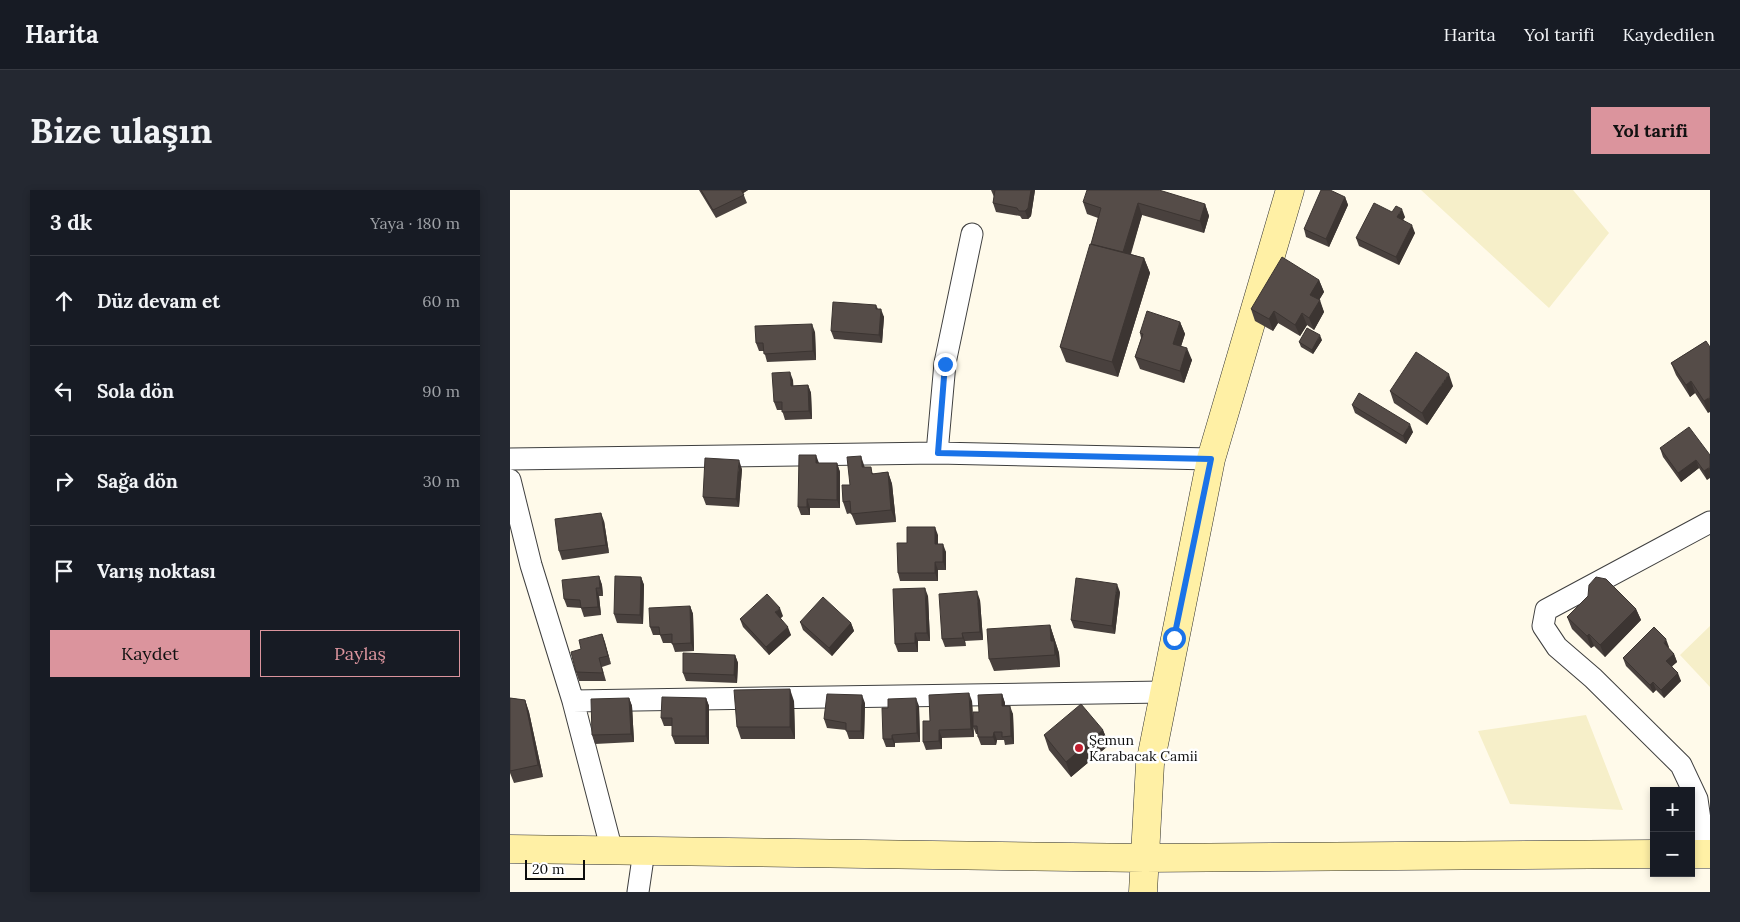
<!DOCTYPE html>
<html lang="tr">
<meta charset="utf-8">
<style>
body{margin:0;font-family:Lora,serif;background:#242831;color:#f1f3f6}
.controls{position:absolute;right:15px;bottom:15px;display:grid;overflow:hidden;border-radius:0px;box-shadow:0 2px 8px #0003}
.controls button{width:45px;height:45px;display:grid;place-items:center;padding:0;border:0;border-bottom:1px solid #363941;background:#171b24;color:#f1f3f6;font:25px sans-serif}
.scale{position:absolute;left:15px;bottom:12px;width:60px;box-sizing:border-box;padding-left:5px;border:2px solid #0c0c0c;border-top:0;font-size:14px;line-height:18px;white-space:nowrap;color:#0c0c0c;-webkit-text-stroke:4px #fff;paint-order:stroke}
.stop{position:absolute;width:15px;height:15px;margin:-11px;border:4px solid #1a73e8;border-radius:50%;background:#fff}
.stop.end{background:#1a73e8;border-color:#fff;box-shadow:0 1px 5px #0008}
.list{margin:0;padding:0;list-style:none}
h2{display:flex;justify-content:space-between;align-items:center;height:65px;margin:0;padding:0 20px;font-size:21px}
h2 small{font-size:16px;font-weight:400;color:#9ea1a6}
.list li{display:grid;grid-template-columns:32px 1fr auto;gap:15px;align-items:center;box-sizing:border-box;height:90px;padding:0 20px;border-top:1px solid #363941}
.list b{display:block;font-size:19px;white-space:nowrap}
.list em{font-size:16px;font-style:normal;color:#9ea1a6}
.actions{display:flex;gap:10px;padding:15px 20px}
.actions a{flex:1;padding:11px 0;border:1px solid #db949d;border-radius:0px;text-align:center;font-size:18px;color:#db949d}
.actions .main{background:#db949d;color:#111}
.icon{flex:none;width:28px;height:28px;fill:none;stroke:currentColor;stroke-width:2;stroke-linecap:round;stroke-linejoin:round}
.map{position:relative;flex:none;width:1200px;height:702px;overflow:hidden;border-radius:0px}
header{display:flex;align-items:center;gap:30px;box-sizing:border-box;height:70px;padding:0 25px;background:#171b24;border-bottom:1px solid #363941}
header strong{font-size:24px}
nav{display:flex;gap:28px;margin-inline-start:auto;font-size:18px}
.intro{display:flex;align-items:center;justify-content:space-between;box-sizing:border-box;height:120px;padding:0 30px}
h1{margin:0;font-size:35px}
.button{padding:12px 22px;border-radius:0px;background:#db949d;color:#111;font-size:18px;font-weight:700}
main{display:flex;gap:30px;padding:0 30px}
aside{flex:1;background:#171b24;border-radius:0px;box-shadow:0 2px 8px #0003}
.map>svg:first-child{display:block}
</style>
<header>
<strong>Harita</strong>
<nav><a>Harita</a><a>Yol tarifi</a><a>Kaydedilen</a></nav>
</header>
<div class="intro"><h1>Bize ulaşın</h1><a class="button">Yol tarifi</a></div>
<main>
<aside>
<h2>3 dk<small>Yaya · 180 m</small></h2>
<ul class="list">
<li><svg class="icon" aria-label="ahead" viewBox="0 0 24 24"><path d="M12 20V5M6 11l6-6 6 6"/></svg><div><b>Düz devam et</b></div><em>60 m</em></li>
<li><svg class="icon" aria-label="left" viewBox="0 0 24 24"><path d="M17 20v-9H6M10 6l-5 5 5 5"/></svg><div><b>Sola dön</b></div><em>90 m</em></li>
<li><svg class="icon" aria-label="right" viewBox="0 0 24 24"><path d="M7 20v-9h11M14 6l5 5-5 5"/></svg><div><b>Sağa dön</b></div><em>30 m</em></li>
<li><svg class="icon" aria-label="arrive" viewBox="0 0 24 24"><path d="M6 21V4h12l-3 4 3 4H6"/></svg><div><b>Varış noktası</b></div></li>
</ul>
<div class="actions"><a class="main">Kaydet</a><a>Paylaş</a></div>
</aside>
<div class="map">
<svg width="1200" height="702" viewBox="0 0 1200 702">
<rect width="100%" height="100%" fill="#fffaea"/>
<path fill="#f6efc9" d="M911,0H1063L1099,43L1039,118Z
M1200,436V497L1170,465Z
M1076,525L1113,620L1000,614L968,541Z"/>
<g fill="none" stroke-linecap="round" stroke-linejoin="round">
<g stroke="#3f3f3f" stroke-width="23">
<path id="street" d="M427,263L435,173L462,44
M0,269L427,263L701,269
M0,290L21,375L63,511L102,661
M63,511L654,502
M1195,664L1187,609L1171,575L1083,488L1047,457L1033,436L1036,420L1200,332
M128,702L134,661"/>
</g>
<g stroke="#2e2e2e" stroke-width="29">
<path id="secondary" d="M0,659L635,668L1144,664
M1181,664H1200
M633,702L640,574L701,269L780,0"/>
</g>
<use href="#street" stroke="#fff" stroke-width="21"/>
<use href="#secondary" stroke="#fff0a5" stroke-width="28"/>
</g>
<path fill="#49413e" d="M189,0H238L233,3L237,13L206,28Z
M481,0H525L521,26L518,29H512L510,26L486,22L483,13L484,7Z
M835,7L838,15L819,57L796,47L794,39Z
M573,12L695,14L699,26L694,43L632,25L621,64L634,68L640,83L608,187L556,172L550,157L581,55L588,28L577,24Z
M882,22L895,27L893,30L905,43L889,75L849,56L846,48Z
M809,90L814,102L809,110L814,122L804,140L797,135L790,146L768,133L763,141L745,131L741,119Z
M366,115L368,119L374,127L372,153L324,149L321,141Z
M670,132L675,144L671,156L682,170L674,193L630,179L625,167L631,148L630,143Z
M305,142L306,170L257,172L254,161H249L246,153Z
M812,150L803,164L791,157L789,152Z
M1196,151L1198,223L1185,203L1180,207L1166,185L1161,173Z
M283,190V196L298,195L301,203L302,229L275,230L272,220H267L264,212Z
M943,196L917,235L884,213L880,201Z
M842,215L903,242L896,254L845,223Z
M1150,258L1200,265L1197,290L1189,278L1171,292L1153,267Z
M309,273H327L330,282V318H300V325H291L288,317Z
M355,277L364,284L378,282L382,294L386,332L346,335L341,323L337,324L333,312L340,295Z
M232,279L229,317L196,315L193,307Z
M94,331L99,363L52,370L49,361Z
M428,345V354L436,362V380H428V391H390L388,383L397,353Z
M89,386L92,395L93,406H89L91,425L74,427L71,418L57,417L54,409Z
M131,387L134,395L133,434L107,433L104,424Z
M610,402L605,444L564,438L561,430Z
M418,406L420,451H408V462H388L385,454Z
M470,410L473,450L455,451L456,456L435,457L432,449Z
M180,416L183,424L184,461L165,462L162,453H153L150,445H143L140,437Z
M1126,419L1131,430L1095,467L1084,456L1081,458L1062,439L1057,427Z
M273,426L270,428L281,445L259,465L233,437L230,429Z
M290,432L341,433L344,441L322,466L293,440Z
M540,435L549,463L550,477L484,481L479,469Z
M92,444L101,474L92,477L96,491H69L66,482L71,459Z
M1159,457L1158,458L1164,464L1167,472L1162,476L1171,491L1154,508L1146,500L1143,503L1116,476L1113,468Z
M225,465L228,473L227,493L176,491L173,483Z
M492,504L495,513V516L503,524L504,554L495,555L494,550H487L486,555H471L468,547V544H466L463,536L469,522Z
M0,508L15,510L19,522L33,587L4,593L0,583Z
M119,508L122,516L124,552L85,554L82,545Z
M196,508L199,516V554H165L162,546V536H154L151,528Z
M284,511L285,549H231L227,537Z
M462,511L464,547L432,548V559L416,560L413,552L420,531Z
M355,513L354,549H339L336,540L317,538L314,529Z
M409,516L410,552L385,553V557H376L373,549Z
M593,540L599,555L561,587L539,560L534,545Z"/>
<path fill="#3c3532" d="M230,0H238L232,4Z
M521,0H525L521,26L518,29L515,21Z
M835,7L838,15L819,57L816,49Z
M628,13L632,25L617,75L613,63Z
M695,14L699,26L694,43L690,31Z
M892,19L895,27L890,35L887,27Z
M902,35L905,43L889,75L886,67Z
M634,68L640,83L608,187L602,172Z
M809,90L814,102L805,117L800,105Z
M810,110L814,122L804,140L799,128Z
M371,119L374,127L372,153L369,145Z
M764,121L768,133L763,141L759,129Z
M792,123L797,135L790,146L785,135Z
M670,132L675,144L668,166L663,154Z
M302,134L305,142L306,170L303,161Z
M810,145L812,150L803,164L802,160Z
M677,158L682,170L674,193L670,181Z
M280,182L283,190L284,204L281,196Z
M939,184L943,196L917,235L912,223Z
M1181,191L1185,203L1180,207L1176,195Z
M298,195L301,203L302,229L299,221Z
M1200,207V222L1198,223L1194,211Z
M900,234L903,242L896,254L893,246Z
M306,265L309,273H306Z
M351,266L355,278L352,277Z
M229,270L232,279L229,317L226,309Z
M1186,270L1189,278L1171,292L1168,283Z
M327,273L330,282V318L327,310Z
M1200,277V288L1197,290L1194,281Z
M378,282L382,294L386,332L381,320Z
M297,309L300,318V325L297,317Z
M91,323L94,331L99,363L96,355Z
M425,337L428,345V362L425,354Z
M433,354L436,362V380L433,372Z
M425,372L428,380V391L425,383Z
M89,386L92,395L93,406L90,398Z
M131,387L134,395L133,434L130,425Z
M607,394L610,402L605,444L602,436Z
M86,398L89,406L91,425L88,417Z
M415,398L418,406L420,451L417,443Z
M467,401L470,410L473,450L470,442Z
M180,416L183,424L184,461L181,453Z
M270,418L273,426L268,431L265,422Z
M1126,419L1131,430L1095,467L1090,455Z
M341,433L344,441L322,466L319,458Z
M540,435L549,463L550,477L541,451Z
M278,437L281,445L259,465L256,457Z
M405,443L408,451V462L405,453Z
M452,443L455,451L456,456L453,448Z
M92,444L95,452L101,474L98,466Z
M1079,444L1084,456L1081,458L1077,446Z
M1156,449L1159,457L1157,461L1154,453Z
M1164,464L1167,472L1159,479L1156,471Z
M225,465L228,473L227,493L224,485Z
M1168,483L1171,491L1154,508L1151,500Z
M1143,492L1146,500L1143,503L1140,495Z
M280,499L284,511L285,549L280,537Z
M459,503L462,511L464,547L461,539Z
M492,504L495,513V524L492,516Z
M352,505L355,513L354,549L351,541Z
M119,508L122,516L124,552L121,544Z
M196,508L199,516V554L196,546Z
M406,508L409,516L410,552L407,543Z
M15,510L19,522L33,587L28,575Z
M500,516L503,524L504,554L501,546Z
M429,540L432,548V559L429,551Z
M593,540L599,555L561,587L556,572Z
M484,542L487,550L486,555L483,547Z
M382,545L385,553V557L382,549Z"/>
<path fill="#554c48" stroke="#3c3532" d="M191,0H231L234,5L203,20Z
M485,0H521L518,18L515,21H509L507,18L483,13Z
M577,0H649L695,14L690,31L628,13L613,62L581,54L591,18L573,12Z
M811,0H820L835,7L816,49L794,39Z
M864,13L882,22L886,16L892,19L887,27L902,35L886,67L846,48Z
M580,54L634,68L602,172L550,157Z
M772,67L809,90L800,105L810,110L799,128L792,123L785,135L764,121L759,129L741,119Z
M323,112L366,115V119H371L369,145L321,141Z
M637,121L670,132L663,154L677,158L670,181L625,167L633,144L630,143Z
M302,134L303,161L254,164L253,153H246L245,136Z
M797,138L810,145L802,160L789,152Z
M1196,151L1200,157V207L1194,211L1181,191L1176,195L1161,173Z
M906,162L939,184L912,223L880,201Z
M280,182L281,196L298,195L299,221L272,222V212H264L262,183Z
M849,203L900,234L893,246L842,215Z
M1179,237L1200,265V277L1194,281L1186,270L1168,283L1150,258Z
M289,265H306V273H327V310L297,309V317H288Z
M351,266L352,277H361L362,284L378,282L381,320L341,324L340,311L333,312L332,295H340L337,267Z
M195,268L229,270L226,309L193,307Z
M91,323L96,355L49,361L45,329Z
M397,337H425V354H433V372H425V383H388L387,353H397Z
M89,386L90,398H86L88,417L71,418L70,410L54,409L52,390Z
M105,386L131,387L130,425L104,424Z
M1086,387L1096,389L1126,419L1090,455L1079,444L1077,446L1057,427L1078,406L1079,395Z
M566,388L607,394L602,436L561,430Z
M415,398L417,443H405V453L385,454L383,399Z
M467,401L470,442L452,443L453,448L432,449L429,404Z
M257,404L270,418L265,422L278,437L256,457L230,429Z
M313,407L341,433L319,458L290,432Z
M180,416L181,453L162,454V444L150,445L149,437H140L139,418Z
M540,435L541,451H544L545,465L479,469L477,439Z
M1144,437L1156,449L1154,453L1164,464L1156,471L1168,483L1151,500L1143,492L1140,495L1113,468Z
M92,444L98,466L89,468L93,483L66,482L61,462L71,459L69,450Z
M173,463L225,465L224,485L173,483Z
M280,499V537H227L224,500Z
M459,503L461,539L429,540V551L413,552V531H420L419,505Z
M317,504L352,505L351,541H336V533L314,529Z
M492,504V516H500L501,546L492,547V542H484L483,547H468L467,536H463V522H469L468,505Z
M152,507L196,508V546H162V528H151Z
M0,508L15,510L28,575L0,581Z
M119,508L121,544L82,545L81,509Z
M406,508L407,543L382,545V549H373L372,518H378V509Z
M571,514L593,540L556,572L534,545Z"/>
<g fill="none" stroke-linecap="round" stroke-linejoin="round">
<path stroke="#1a73e8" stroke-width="6" d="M435,174L428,263L701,269L664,448"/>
</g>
<circle fill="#c11f30" stroke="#fff" stroke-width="2" cx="569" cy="558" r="5"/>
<g text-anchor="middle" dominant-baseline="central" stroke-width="5" stroke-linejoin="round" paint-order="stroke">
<g font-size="14" fill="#0c0c0c" stroke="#fff" text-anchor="start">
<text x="579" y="550">Şemun<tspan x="579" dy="16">Karabacak Camii</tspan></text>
</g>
</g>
</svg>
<div class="controls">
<button>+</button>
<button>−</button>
</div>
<div class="scale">20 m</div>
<div class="stop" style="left:664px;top:448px"></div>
<div class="stop end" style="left:435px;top:174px"></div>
</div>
</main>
